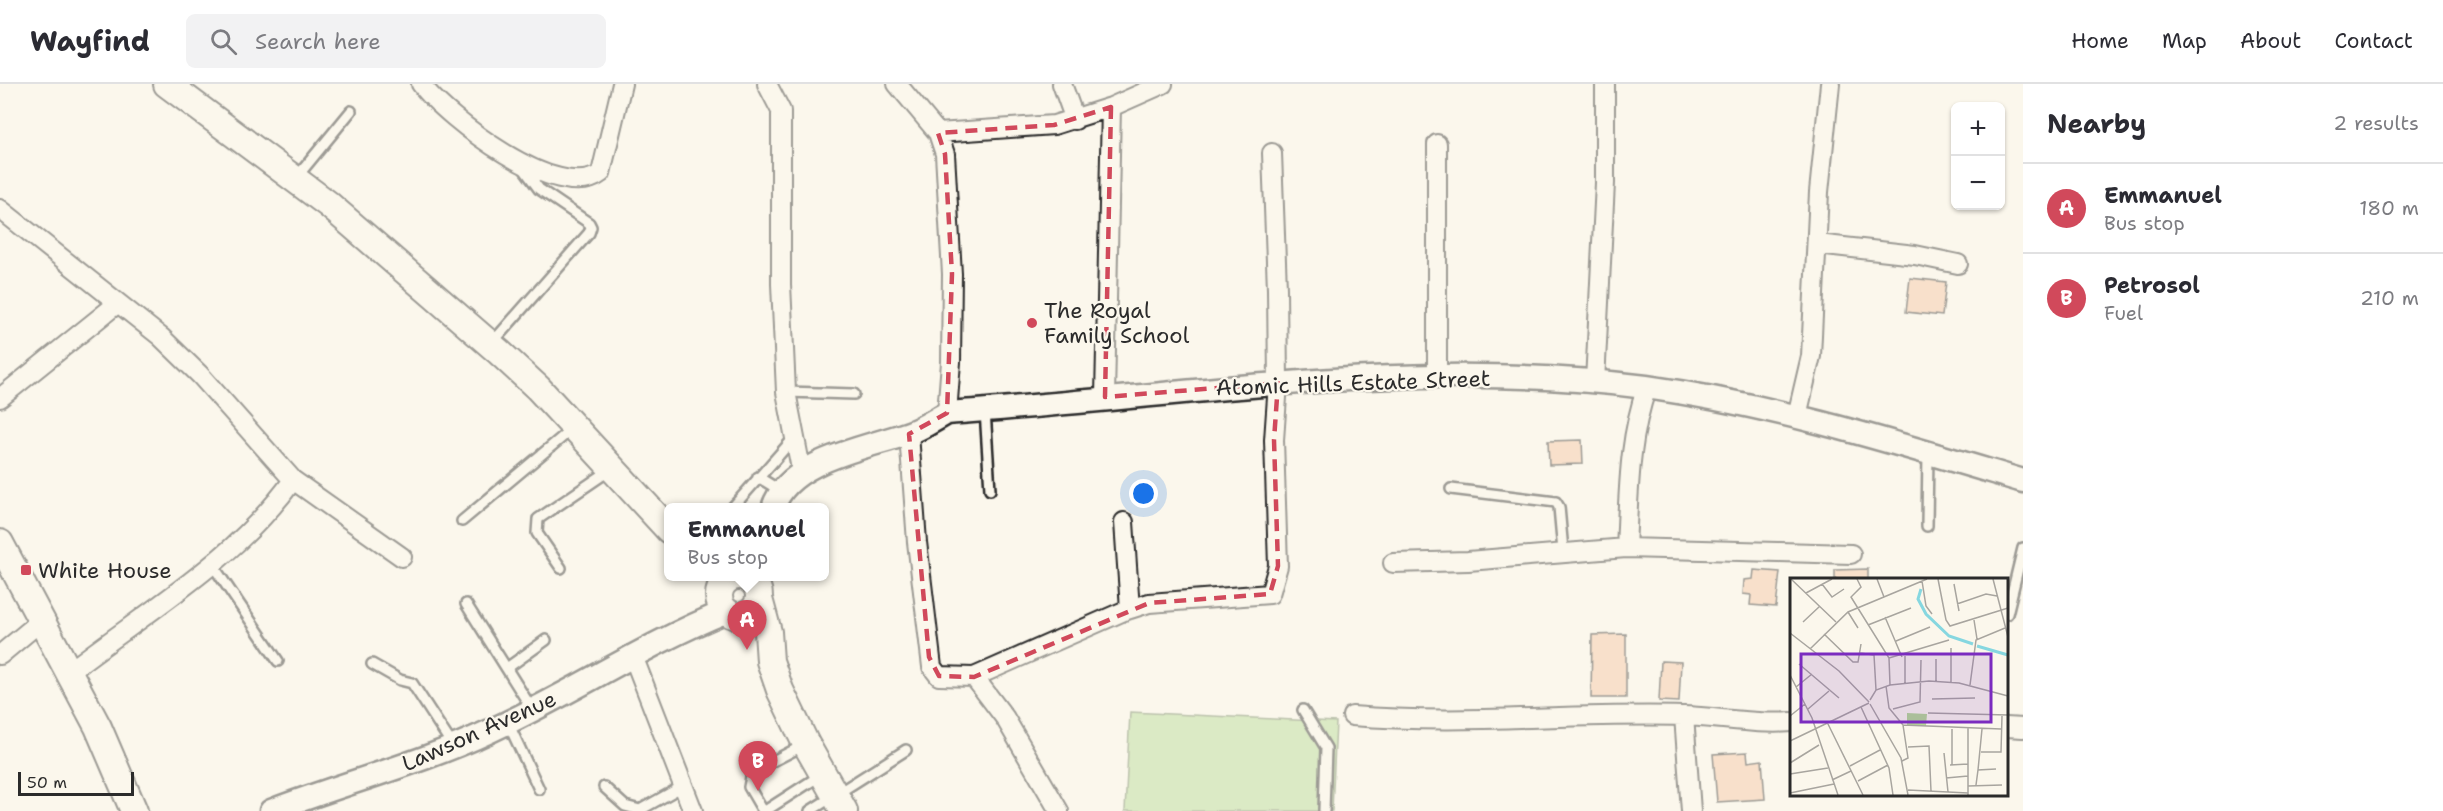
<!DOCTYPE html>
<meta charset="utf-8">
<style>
body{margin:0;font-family:"Shantell Sans",sans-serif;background:#f2f2f3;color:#2b2b33}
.controls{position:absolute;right:18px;top:18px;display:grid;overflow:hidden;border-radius:9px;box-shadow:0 2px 4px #0004}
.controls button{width:54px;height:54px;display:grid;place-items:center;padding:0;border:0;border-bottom:2px solid #e1e1e2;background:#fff;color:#2b2b33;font:30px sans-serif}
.scale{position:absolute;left:18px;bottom:15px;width:116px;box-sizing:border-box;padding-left:6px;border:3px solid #2b2b2b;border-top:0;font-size:16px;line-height:21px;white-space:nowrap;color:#2b2b2b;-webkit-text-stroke:4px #fbf7ec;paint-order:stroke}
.you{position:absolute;left:1144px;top:410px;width:21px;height:21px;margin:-15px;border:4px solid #fff;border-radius:50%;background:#1a73e8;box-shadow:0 0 0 9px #1a73e833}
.badge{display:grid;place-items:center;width:39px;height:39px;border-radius:50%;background:#d1495b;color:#fff;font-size:20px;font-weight:700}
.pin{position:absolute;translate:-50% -50px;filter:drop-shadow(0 2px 3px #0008)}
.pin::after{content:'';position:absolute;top:32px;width:21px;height:18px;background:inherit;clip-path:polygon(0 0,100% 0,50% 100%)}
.popup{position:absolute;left:664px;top:419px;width:165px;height:78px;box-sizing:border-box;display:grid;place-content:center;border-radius:9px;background:#fff;filter:drop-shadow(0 2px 4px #0005);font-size:20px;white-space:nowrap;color:#7c7c81}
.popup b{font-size:22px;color:#2b2b33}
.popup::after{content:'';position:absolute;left:50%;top:100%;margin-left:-12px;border:12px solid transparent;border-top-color:#fff}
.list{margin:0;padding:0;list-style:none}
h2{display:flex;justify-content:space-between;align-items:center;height:78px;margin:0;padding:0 24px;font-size:26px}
h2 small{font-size:20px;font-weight:400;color:#7c7c81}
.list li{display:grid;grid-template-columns:39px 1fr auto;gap:18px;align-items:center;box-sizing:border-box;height:90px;padding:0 24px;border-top:2px solid #e1e1e2}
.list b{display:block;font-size:22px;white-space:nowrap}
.list p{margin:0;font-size:20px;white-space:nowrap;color:#7c7c81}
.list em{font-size:20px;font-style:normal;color:#7c7c81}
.icon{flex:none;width:33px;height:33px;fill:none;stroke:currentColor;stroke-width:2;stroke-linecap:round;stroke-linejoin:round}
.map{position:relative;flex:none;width:2023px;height:727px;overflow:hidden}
header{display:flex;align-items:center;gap:36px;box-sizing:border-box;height:84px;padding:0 30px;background:#fff;border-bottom:2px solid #e1e1e2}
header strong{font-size:28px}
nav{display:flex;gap:33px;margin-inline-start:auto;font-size:21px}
.search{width:420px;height:54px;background:#f2f2f3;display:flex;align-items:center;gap:15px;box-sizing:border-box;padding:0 21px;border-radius:9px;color:#7c7c81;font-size:22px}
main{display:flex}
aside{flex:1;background:#fff}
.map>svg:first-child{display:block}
</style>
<header>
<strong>Wayfind</strong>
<div class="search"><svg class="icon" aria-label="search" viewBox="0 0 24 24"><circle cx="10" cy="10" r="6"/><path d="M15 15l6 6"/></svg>Search here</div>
<nav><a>Home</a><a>Map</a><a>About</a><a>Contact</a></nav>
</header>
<main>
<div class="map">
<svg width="2023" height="727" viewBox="0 0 2023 727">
<rect width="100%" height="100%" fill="#fbf7ec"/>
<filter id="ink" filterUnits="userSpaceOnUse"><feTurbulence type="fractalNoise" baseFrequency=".0167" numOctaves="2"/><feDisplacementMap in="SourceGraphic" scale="12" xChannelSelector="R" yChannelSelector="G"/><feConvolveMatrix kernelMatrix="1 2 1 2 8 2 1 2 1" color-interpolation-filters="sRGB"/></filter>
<g filter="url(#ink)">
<path fill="#b4d994" stroke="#708260" stroke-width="1.5" d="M1130,628L1336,638L1332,727H1125Z"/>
<path fill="#f3c4a3" stroke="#2b2b2b" stroke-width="1.5" d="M1910,194L1946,198L1942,232L1906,228Z
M1582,356L1583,380L1549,381L1548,357Z
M1868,485V496H1835V486Z
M1754,486L1780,488L1776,523L1750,521L1751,511L1743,510L1744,496L1753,495Z
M1626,550V614H1591L1592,551Z
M1661,577L1681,578L1679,618L1659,617Z
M1747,668L1748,678L1762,676L1765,715L1717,718L1713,670Z"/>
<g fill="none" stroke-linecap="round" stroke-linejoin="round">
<g stroke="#2b2b2b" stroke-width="14">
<path id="service" d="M296,94L351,27
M492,259L589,149L591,143L589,139L539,105L522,82
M786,308L854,310
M985,326L990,406
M758,393L781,407
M1451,405L1556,418L1559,423L1563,467
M732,424L794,354
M462,437L572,345
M1927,442L1928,369
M212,480L278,577
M561,484L537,449L538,435L610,386
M466,520L532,625
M2007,530L2023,464
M372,580L400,596L412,599L453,662
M507,584L546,556
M1303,626L1326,664L1324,727
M508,639L539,705
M604,703L625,722L640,726L683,702
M763,727L749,703L752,688L804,661
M765,727L821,691
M810,727L906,666"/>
</g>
<g stroke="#2b2b2b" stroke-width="22">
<path id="minor" d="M421,0C446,34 560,122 601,89L622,0
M767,0L781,27V200L786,308L802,390
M897,0L938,49L945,70L952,190L951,278L947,329
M1062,0L1075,36
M938,49L1054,41L1111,23L1163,0
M1437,60V292
M0,125L161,253L200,291L293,396L402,473
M1817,160L1915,171L1958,180
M1595,298L1605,99V0
M1105,313L1111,23
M0,314L118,219
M1797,332L1811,272L1819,108L1830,0
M909,350L917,458L932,583L939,592L974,593L1005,634L1059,727
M1124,438L1130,525
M1626,464C1629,408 1628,357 1647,303
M1393,479L1468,477L1626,464L1851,470
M0,571L42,536
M633,572L693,727
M70,587C146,528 236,476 293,396
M974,593L1124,527L1149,519L1270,510L1278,482L1274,356L1278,299L1277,205L1272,69
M1352,632C1462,641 1572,629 1682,632C1720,633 1755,641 1792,638
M1684,632L1691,727
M2006,643L2023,644"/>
</g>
<g stroke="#2b2b2b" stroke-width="27">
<path id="tertiary" d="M773,424C788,376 866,364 906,350C920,346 934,336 947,329C1180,313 1413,272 1646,303C1775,321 1899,360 2023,397
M735,493V492
M755,501L757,492
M271,727C343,699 420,680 490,647C571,610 645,560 727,527"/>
</g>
<g stroke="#2b2b2b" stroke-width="30">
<path id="secondary" d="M167,0L328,120L499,268L538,304L669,446
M0,459L98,643L134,727
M719 512a20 20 0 1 1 40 0a20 20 0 1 1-40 0Z
M759,515L768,548L770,577L780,606L806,660L844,727"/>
</g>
<use href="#service" stroke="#fbf7ec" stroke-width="9"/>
<use href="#minor" stroke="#fbf7ec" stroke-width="18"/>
<use href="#tertiary" stroke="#fbf7ec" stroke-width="22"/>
<use href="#secondary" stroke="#fbf7ec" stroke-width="26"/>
</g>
</g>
<path d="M0 0H2023V727H0ZM1111,23L1105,313L1278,299L1274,356L1278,482L1270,510L1149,519L974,593L939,592L929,573L909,350L947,329L952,190L945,70L938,49L1054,41Z" fill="#fbf7ec" fill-opacity=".55" fill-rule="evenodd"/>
<path fill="none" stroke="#d1495b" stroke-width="4.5" stroke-dasharray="12 8" stroke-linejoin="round" d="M1111,23L1105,313L1278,299L1274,356L1278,482L1270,510L1149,519L974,593L939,592L929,573L909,350L947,329L952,190L945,70L938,49L1054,41Z"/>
<g fill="#d1495b" stroke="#fbf7ec" stroke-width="2">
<circle cx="1032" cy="239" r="6"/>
<rect x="20" y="480" width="12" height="12" rx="3"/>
</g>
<g text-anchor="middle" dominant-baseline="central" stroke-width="4.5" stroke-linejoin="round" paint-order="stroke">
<g font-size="22" fill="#2b2b2b" stroke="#fbf7ec" text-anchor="start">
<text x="1044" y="226">The Royal<tspan x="1044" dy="25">Family School</tspan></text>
<text x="38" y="486">White House</text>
</g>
<g font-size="22" fill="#2b2b2b" stroke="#fbf7ec">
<text transform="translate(1353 299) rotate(-2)">Atomic Hills Estate Street</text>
<text transform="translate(479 647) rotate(-24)">Lawson Avenue</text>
</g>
</g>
<g transform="translate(1790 494)">
<rect width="218" height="218" fill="#fbf7ec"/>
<path d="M117,135L137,136L136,148L117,147Z" fill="#b4d994"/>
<path fill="none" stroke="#86d7e0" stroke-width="3" d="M131,11L128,21L136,36L159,58L183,66M187,68L218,77"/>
<path fill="none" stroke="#a8a59f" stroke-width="1.5" d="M1,1L46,44M67,1L71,9L61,19L99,80L100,107M87,1L94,19M148,1L156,42L160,48L218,30M203,1L218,59M132,3L136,28L142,36M32,6L42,19L54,11M164,6L169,33M16,15L42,1M167,26L196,16L207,18M58,34L68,50M95,39L112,79M184,42L187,61M13,44L30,28M78,47L121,30M0,55L49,93L79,124M34,56L63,84H68L71,66M106,63L140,49M20,71L58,34L137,1M70,75L84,77L86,112M99,80L159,62M146,81V103M9,86L49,120M0,97L22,140L48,217M161,104V70M115,105V78M180,107L186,62L215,50M96,108L99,130L113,147L211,151M6,109L22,96M142,121L185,120M80,122L86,112L100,107L139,103L169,105L218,118M80,126L111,180L118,217M71,129L99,190L103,217M18,131L39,113M103,131L130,124L131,82M138,135L218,137M0,138L15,126M37,144L73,217M0,163L79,125M118,169L139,168L141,213M191,174H211L212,138M154,175L158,214M112,183L118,180L113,147M0,185L29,167M160,187L178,186M162,187V151M60,188L90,172M188,192L192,151M0,196L38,190M156,200L178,198M42,202L61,193M68,203L98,187M186,207L188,192L206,191M178,208L212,207M118,212L178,215M0,215L44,206M178,217V150"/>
<path fill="#7b2cbf" fill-opacity="0.15" stroke="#7b2cbf" stroke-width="3" d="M11,76H201V144H11Z"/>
<rect width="218" height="218" fill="none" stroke="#2b2b2b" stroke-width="3"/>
</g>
</svg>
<div class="controls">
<button>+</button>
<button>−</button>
</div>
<div class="scale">50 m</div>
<div class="you"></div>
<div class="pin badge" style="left:747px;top:566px">A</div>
<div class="popup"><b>Emmanuel</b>Bus stop</div>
<div class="pin badge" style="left:758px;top:707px">B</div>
</div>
<aside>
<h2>Nearby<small>2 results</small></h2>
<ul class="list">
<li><span class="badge">A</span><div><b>Emmanuel</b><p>Bus stop</p></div><em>180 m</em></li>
<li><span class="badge">B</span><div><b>Petrosol</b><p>Fuel</p></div><em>210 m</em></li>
</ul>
</aside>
</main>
